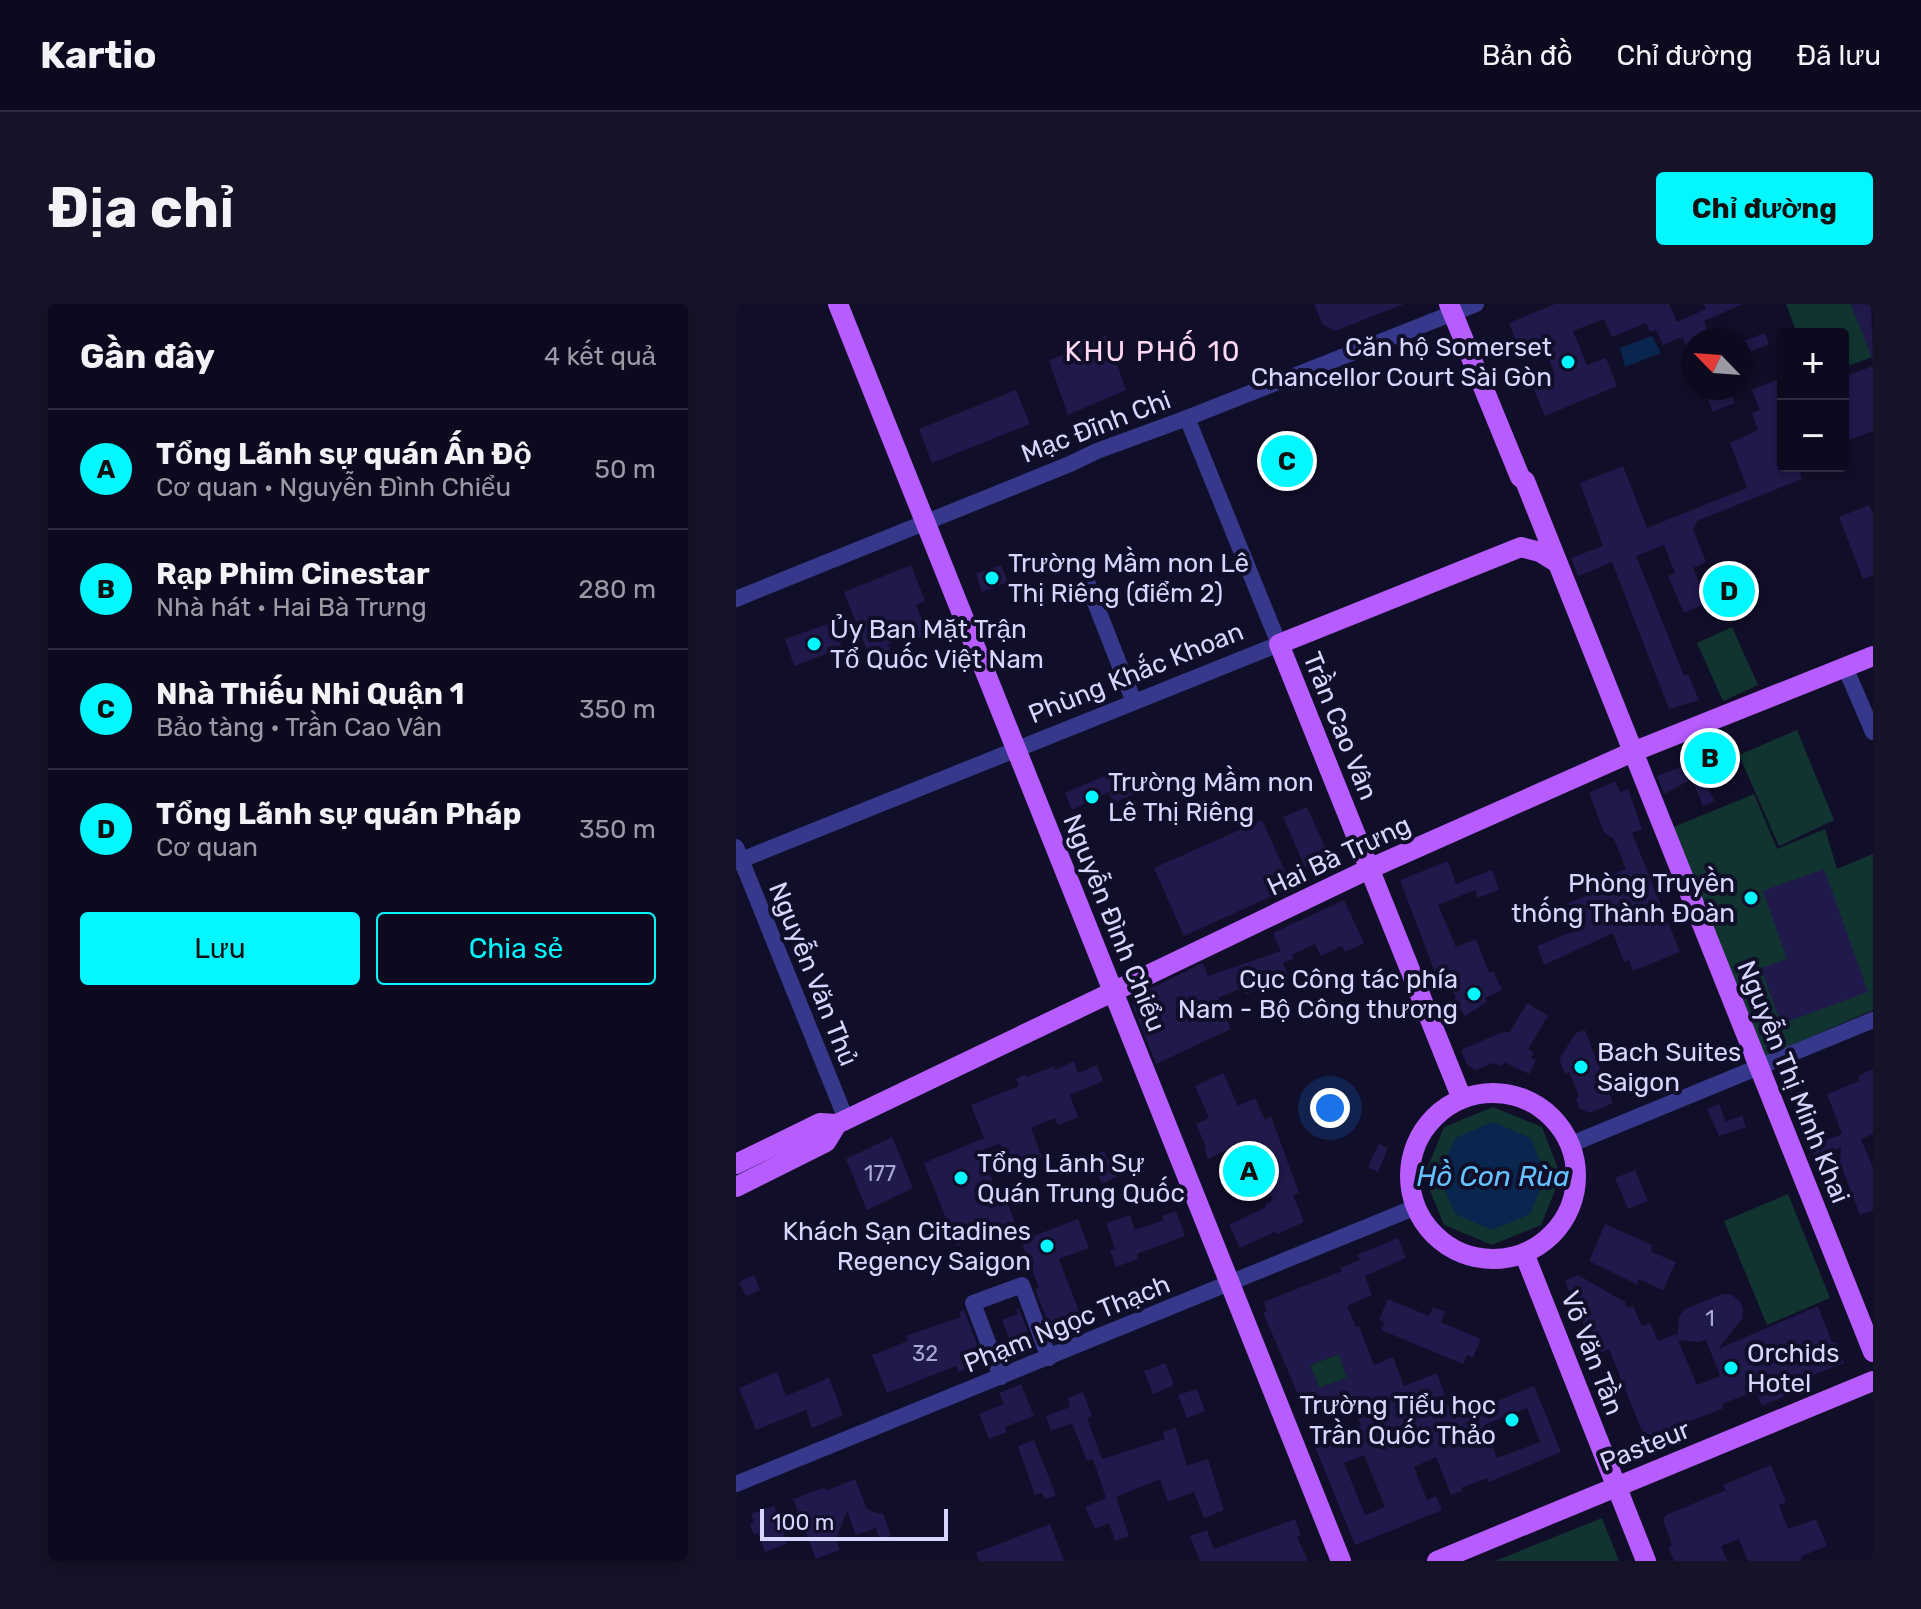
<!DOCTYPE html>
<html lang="vi">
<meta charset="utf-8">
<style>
body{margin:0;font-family:Rubik,sans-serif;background:#161328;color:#f1f3f6}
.controls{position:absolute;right:24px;top:24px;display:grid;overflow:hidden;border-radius:8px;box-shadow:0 4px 12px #0003}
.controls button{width:72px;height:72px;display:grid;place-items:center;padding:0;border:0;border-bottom:2px solid #2d2b3d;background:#0d0a1f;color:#f1f3f6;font:40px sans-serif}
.compass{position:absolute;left:945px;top:24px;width:72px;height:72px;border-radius:50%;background:#0d0a1f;box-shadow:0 4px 12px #0003;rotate:295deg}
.scale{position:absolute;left:24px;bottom:20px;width:188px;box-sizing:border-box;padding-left:8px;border:4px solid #d8d6ff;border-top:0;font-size:22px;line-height:28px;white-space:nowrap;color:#d8d6ff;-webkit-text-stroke:6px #110e29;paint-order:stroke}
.you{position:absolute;left:594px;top:804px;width:28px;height:28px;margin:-20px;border:6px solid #fff;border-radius:50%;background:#1a73e8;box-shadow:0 0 0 12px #1a73e833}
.badge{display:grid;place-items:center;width:52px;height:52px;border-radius:50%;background:#02f7ff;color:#111;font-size:26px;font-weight:700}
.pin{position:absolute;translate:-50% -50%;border:4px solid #fff;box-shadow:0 2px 8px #0006}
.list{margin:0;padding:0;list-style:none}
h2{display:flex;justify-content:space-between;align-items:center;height:104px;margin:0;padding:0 32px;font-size:34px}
h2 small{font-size:26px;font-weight:400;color:#9a9aa4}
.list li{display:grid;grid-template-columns:52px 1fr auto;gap:24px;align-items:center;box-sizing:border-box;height:120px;padding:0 32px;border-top:2px solid #2d2b3d}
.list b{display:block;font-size:30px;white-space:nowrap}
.list p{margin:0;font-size:26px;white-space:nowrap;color:#9a9aa4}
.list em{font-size:26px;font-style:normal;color:#9a9aa4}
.actions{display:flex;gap:16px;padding:24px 32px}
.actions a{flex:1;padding:18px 0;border:2px solid #02f7ff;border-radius:8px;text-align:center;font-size:28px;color:#02f7ff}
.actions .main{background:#02f7ff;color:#111}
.map{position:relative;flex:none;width:1137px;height:1257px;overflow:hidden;border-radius:8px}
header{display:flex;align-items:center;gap:48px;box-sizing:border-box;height:112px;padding:0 40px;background:#0d0a1f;border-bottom:2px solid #2d2b3d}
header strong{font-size:38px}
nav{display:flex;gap:44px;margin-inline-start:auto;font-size:28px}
.intro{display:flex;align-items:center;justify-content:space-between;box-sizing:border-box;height:192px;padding:0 48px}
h1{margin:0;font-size:56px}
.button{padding:20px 36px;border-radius:8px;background:#02f7ff;color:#111;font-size:28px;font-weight:700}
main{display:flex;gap:48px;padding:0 48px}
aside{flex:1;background:#0d0a1f;border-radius:8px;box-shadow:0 4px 12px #0003}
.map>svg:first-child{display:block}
</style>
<header>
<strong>Kartio</strong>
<nav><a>Bản đồ</a><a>Chỉ đường</a><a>Đã lưu</a></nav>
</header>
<div class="intro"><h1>Địa chỉ</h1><a class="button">Chỉ đường</a></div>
<main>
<aside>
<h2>Gần đây<small>4 kết quả</small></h2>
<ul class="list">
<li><span class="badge">A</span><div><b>Tổng Lãnh sự quán Ấn Độ</b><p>Cơ quan · Nguyễn Đình Chiểu</p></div><em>50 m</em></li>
<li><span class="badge">B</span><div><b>Rạp Phim Cinestar</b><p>Nhà hát · Hai Bà Trưng</p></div><em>280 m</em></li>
<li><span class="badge">C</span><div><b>Nhà Thiếu Nhi Quận 1</b><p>Bảo tàng · Trần Cao Vân</p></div><em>350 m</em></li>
<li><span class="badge">D</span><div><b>Tổng Lãnh sự quán Pháp</b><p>Cơ quan</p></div><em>350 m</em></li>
</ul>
<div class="actions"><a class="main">Lưu</a><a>Chia sẻ</a></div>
</aside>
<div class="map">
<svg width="1137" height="1257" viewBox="0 0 1137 1257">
<rect width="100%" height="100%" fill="#110e29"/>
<path fill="#113430" d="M1050,0H1115L1136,53L1107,64V30H1061Z
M996,323L1022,381L987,397L961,339Z
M1061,426L1098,516L1043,542L1003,451Z
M1018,490L1041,545L1089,525L1101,565L1137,550V706L1019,757L928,527Z
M757,803L806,823L825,872L805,921L756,941L708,921L688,872L708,823Z
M1052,890L1094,994L1031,1021L988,917Z
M603,1050L611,1074L583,1084L574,1061Z
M866,1214L883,1257H759Z"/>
<path fill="#09274e" d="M916,32L925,49L889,63L884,44Z
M757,818L795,834L810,872L794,910L756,926L719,910L703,872L719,834Z"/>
<path fill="#20194b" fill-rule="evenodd" d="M578,0H668L599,27L587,21Z
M819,0H933L941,18L970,5L968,0H1007L968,17L975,36H957V58L946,33L927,41L920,26L914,28L910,19L876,33L868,15L837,27L851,61L870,54L881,82L809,112L796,80L819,70L806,38L784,47L773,19Z
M1115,0H1135L1137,54H1136Z
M1029,29L1033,40L1009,50L1005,38Z
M371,31L390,86L332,111L313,57Z
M1137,62V127L1107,138V73Z
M1047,73V169L1062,163L1066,175L961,217L957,225L970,258L957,264L972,299L948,309L932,272L939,269L928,241L900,252L948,372L952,370L963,396L933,405L876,258L842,272L835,254L867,242L844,179L887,162L911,224L1011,184L994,139L1022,126L1016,109L1024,106L1016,86Z
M967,84H993L999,99L977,108Z
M280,86L294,120L196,159L183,125Z
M1133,201L1137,210V271L1127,275L1103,213Z
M175,261L189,297L180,301L192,330L176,336L174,332L152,340L160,361L140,369L108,288Z
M265,261L272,278L246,288L240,270Z
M97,318L106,344L58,362L49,335Z
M992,445L998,465L970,477L978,497L967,502L956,475L928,490L921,472Z
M387,464L398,490L377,499L373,488L336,506L329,489Z
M879,477L884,488L892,485L906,525L896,529L944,648L897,667L893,656L888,658L877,629L808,661L801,642L843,625L832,599L862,587L859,578L890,565L878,535L868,528L853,489Z
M571,503L593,552L569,563L547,513Z
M526,516L556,583L448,632L418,564Z
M712,557L720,580L756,566L763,586L742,594L739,586L702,601L720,643L740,635L753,669L757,667L766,686L749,694L751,698L729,712L718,695L720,694L711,676L703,679L664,576Z
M1088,565L1132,688L1045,720L1025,664L1051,655L1027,587Z
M608,596L628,639L609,648L606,642L585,652L579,640L556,651L557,655L547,659L553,675L510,690L508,683L482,694L495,725L420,760L397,702L399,692L467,659L472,672L545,647L537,629Z
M791,699L812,712L792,745L798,748L795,754L800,756L793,770L768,758L766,762L757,759L740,766L731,761L725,746L764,729L774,728Z
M849,726L877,799L854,809L844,805L840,796L843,792L833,768L829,770L823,755L840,729Z
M338,757L342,769L361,761L367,777L334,791L342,813L322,821L319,814L295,824L306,853L275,866L264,839L244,847L265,897L270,895L279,919L221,942L188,859L248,834L235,801L283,782L280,775L290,770L291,773L318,762L319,766Z
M1137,765V830L1125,835L1137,864V906L1124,911L1104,859L1105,843L1080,854L1075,842L1106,830L1091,790L1124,777L1122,772Z
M487,769L502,802L519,794L529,816L535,812L563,889L557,891L568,918L541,930L540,927L504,944L493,921L530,903L529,900L537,897L530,880L510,887L508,882L496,886L490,869L501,865L508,838L472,855L468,844L470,843L460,820L473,814L459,782Z
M983,800L990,818L1006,811L1010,823L983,832L971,805Z
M156,833L177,884L131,906L110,855Z
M643,840L652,844L642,868L633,864V860Z
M368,847L372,856L382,852L390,868L366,880L354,853Z
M899,866L912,897L892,905L879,874Z
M440,907L449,932L401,950L402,955L380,963L374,946L379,945L370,919L394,911L399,926L428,916L426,912Z
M342,915L353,944L323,955L346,1015L315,1027L299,985L303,984L285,937Z
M869,920L916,941L915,948L940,958L927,986L902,975V981L853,957Z
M662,934L670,954L629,972L636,991L611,1002L620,1023L623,1022L638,1061L657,1053L668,1082L701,1069L717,1115L798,1082L825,1148L753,1178L751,1174L725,1184L726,1187L715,1191L700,1153L678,1163L691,1196L700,1192L706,1206L619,1241L578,1140L625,1121L614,1094L571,1112L527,1008L531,1007L528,998L606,967L604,964L624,956L621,951ZM603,1050L611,1074L583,1084L574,1061ZM791,1104L804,1138L761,1154L748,1121ZM628,1151L649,1203L629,1211L608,1159Z
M18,971L24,986L10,992L3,978Z
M842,971L889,998L891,1004L897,1002L906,1022L914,1019L922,1037L940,1030L941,1034L943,1013L949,1005L986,990L996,991L1004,997L1007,1006L1006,1015L982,1045L1082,1002L1096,1039L1099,1038L1108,1059L1065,1076L1068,1084L1026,1102L1020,1087L986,1100L988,1104L917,1132L906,1127L873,1045L860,1050L829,977ZM942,1036L962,1038L970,1036L984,1072L961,1081Z
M652,995L693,1012L697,1003L709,1008L705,1018L745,1035L737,1054L731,1051L727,1060L645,1026L649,1018L643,1016Z
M283,1004L297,1042L279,1049L266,1016L282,1010L280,1005Z
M228,1006L248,1058L223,1068L220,1062L151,1089L136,1051L172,1037L170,1032L225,1013L223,1008Z
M429,1059L438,1081L417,1090L408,1067Z
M41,1068L50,1092L93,1074L107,1111L76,1124L70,1106L20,1126L3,1084Z
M285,1080L298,1112L269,1123L271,1128L253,1135L243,1110L268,1100L263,1089Z
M461,1085L469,1107L451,1114L442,1091Z
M347,1088L356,1112L351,1114L366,1155L429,1135L427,1128L440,1124L451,1162L472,1155L488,1206L468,1214L458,1188L432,1198L424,1175L380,1193L393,1232L379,1237L373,1219L359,1225L349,1203L370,1194L357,1155L351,1157L336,1119L315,1127L310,1112L334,1103L332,1094Z
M298,1136L320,1191L309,1195L306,1189L299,1191L282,1142Z
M1035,1161L1050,1198L1043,1201L1052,1225L1080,1215L1091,1242L1066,1252L1064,1257H1012L1003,1235L985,1242L991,1257H938L932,1243L936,1241L927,1216L930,1211L990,1186L987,1181Z
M119,1175L131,1205L143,1210L147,1209L155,1232L144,1236L140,1224L120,1231L111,1207L100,1235L104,1246L80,1255L57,1195L87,1184L91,1186Z
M38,1202L51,1240L29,1248L22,1229L18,1231L14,1220L18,1218L15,1210Z
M559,1215L565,1232L561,1233L572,1257H464L454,1232L471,1226L478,1245Z
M314,1220L328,1257H243L240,1249Z"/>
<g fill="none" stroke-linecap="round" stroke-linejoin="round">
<path stroke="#36398b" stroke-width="16" d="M351,278L398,398
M0,295L334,160L361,147L451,114L740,0
M1109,363L1137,428
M0,543L110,815
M0,558L543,340L451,114
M833,841L1137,716
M265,1073L237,999L286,981L313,1054
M0,1180L680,903"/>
<path stroke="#b75dff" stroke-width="20" d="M102,0L605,1257
M713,0L784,173L789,177L1137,1048
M674 872a83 83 0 1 1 166 0a83 83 0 1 1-166 0Z
M726,795L543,340L785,243L804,248L820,258
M0,860L84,819L101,820L633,565L899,447L1137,352
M0,883L90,838L101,820
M788,949L910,1257
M701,1257L1137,1077"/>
</g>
<g fill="#02f7ff" stroke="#110e29" stroke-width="3">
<circle cx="832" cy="58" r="8"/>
<circle cx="256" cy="274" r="8"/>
<circle cx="78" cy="340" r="8"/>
<circle cx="356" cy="493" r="8"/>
<circle cx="1015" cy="594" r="8"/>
<circle cx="738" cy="690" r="8"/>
<circle cx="845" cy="763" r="8"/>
<circle cx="225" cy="874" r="8"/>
<circle cx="311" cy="942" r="8"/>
<circle cx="995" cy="1064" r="8"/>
<circle cx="776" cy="1116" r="8"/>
</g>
<g text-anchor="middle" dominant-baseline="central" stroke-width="8" stroke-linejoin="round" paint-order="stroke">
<g font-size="22" fill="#aaa7d2">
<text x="144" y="869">177</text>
<text x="974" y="1014">1</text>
<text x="189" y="1049">32</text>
</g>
<g font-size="26" fill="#d8d6ff" stroke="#110e29" text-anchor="start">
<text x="816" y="43" text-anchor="end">Căn hộ Somerset<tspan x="816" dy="30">Chancellor Court Sài Gòn</tspan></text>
<text x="272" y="259">Trường Mầm non Lê<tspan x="272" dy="30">Thị Riêng (điểm 2)</tspan></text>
<text x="94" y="325">Ủy Ban Mặt Trận<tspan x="94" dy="30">Tổ Quốc Việt Nam</tspan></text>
<text x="372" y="478">Trường Mầm non<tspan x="372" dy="30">Lê Thị Riêng</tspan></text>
<text x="999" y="579" text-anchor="end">Phòng Truyền<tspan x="999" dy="30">thống Thành Đoàn</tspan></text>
<text x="722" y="675" text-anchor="end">Cục Công tác phía<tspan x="722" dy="30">Nam - Bộ Công thương</tspan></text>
<text x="861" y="748">Bach Suites<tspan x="861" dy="30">Saigon</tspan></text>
<text x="241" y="859">Tổng Lãnh Sự<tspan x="241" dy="30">Quán Trung Quốc</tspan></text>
<text x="295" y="927" text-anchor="end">Khách Sạn Citadines<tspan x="295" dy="30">Regency Saigon</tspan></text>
<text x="1011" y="1049">Orchids<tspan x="1011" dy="30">Hotel</tspan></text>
<text x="760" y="1101" text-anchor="end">Trường Tiểu học<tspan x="760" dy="30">Trần Quốc Thảo</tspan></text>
</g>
<g font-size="26" fill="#d8d6ff" stroke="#110e29">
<text transform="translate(360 123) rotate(-21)">Mạc Đĩnh Chi</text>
<text transform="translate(400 369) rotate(-22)">Phùng Khắc Khoan</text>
<text transform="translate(604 422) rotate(68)">Trần Cao Vân</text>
<text transform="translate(603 552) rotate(-25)">Hai Bà Trưng</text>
<text transform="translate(378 619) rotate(68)">Nguyễn Đình Chiểu</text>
<text transform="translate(77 670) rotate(68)">Nguyễn Văn Thủ</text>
<text transform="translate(1057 778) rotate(68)">Nguyễn Thị Minh Khai</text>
<text transform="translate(331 1020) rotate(-22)">Phạm Ngọc Thạch</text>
<text transform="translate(856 1049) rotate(69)">Võ Văn Tần</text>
<text transform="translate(909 1142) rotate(-22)">Pasteur</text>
</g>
<g font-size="28" letter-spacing="2" fill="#ffd8f4" stroke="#110e29">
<text x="417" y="47">KHU PHỐ 10</text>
</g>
<g font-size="28" font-style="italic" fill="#64c2ff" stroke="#110e29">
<text x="757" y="872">Hồ Con Rùa</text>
</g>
</g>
</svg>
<div class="controls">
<button>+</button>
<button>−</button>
</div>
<svg class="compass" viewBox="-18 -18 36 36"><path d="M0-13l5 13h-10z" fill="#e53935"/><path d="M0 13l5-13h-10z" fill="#9a9aa4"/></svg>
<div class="scale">100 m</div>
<div class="you"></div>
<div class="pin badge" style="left:513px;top:867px">A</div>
<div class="pin badge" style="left:974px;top:454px">B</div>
<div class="pin badge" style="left:551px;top:157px">C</div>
<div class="pin badge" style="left:993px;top:287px">D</div>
</div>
</main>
